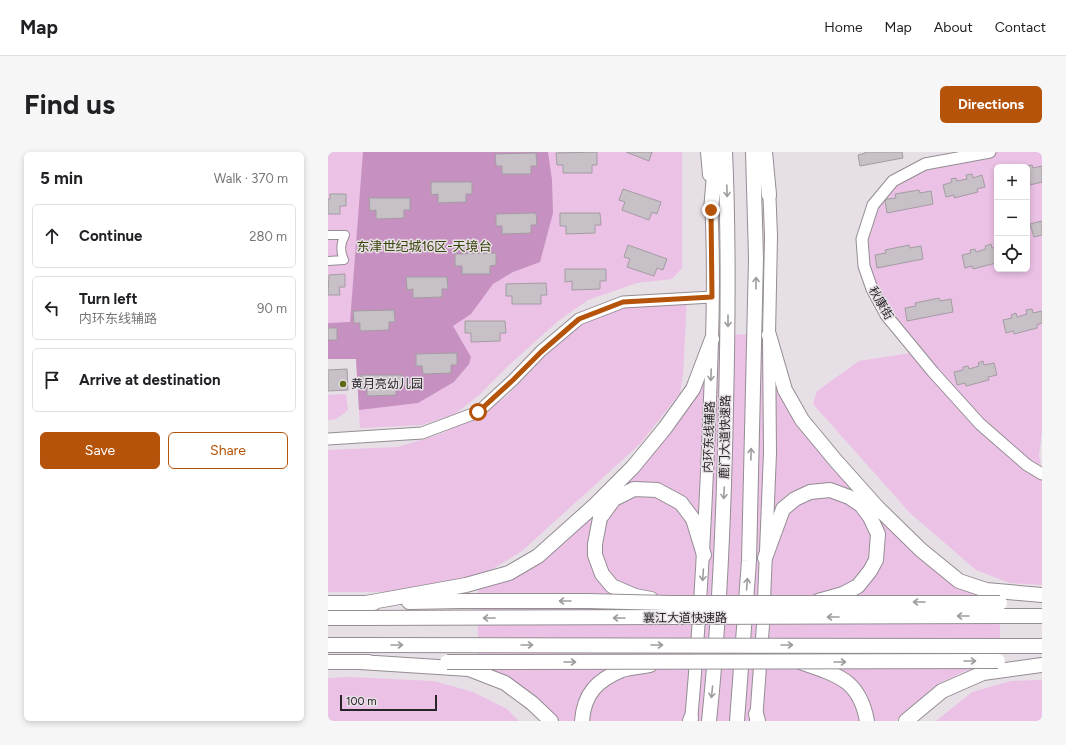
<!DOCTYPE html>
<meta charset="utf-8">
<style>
body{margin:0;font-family:Figtree,"Noto Sans SC",sans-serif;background:#f6f6f6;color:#202124}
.controls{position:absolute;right:12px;top:12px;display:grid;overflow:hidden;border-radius:6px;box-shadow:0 2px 6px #0003}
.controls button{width:36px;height:36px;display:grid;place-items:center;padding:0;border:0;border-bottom:1px solid #e0e0e0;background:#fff;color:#202124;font:20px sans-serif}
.scale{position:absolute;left:12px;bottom:10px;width:97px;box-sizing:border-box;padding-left:4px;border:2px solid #272527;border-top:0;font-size:11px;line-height:14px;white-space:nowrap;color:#272527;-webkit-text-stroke:3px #e7dfe6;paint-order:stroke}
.stop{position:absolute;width:12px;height:12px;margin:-9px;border:3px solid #b45309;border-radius:50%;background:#fff}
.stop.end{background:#b45309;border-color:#fff;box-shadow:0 1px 4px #0008}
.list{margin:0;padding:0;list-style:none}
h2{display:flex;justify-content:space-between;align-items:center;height:52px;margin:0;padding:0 16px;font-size:17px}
h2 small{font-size:13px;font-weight:400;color:#757577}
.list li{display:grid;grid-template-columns:26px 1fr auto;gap:12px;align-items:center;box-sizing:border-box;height:64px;margin:0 8px 8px;padding:0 8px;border:1px solid #e0e0e0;border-radius:6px}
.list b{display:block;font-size:15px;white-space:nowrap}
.list p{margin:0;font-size:13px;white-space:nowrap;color:#757577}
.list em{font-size:13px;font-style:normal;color:#757577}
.actions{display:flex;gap:8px;padding:12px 16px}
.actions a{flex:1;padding:9px 0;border:1px solid #b45309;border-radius:6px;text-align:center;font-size:14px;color:#b45309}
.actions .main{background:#b45309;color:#fff}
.icon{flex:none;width:22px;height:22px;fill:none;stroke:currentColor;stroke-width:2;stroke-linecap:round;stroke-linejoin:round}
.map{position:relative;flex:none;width:714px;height:569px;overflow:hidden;border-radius:6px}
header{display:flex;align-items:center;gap:24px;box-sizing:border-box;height:56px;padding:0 20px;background:#fff;border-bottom:1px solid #e0e0e0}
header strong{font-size:19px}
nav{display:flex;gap:22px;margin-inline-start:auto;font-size:14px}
.intro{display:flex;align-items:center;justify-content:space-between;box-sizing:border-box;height:96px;padding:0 24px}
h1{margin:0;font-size:28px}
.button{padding:10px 18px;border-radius:6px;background:#b45309;color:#fff;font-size:14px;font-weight:700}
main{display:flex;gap:24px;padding:0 24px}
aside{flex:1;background:#fff;border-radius:6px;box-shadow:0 2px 6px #0003}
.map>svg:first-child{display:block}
</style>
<header>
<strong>Map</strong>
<nav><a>Home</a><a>Map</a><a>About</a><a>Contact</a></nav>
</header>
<div class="intro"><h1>Find us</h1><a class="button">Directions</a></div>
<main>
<aside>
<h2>5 min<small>Walk · 370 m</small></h2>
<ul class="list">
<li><svg class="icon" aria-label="ahead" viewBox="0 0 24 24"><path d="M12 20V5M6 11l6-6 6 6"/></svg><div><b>Continue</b></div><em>280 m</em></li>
<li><svg class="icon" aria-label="left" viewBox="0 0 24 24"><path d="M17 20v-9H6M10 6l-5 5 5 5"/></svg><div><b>Turn left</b><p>内环东线辅路</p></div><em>90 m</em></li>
<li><svg class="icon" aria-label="arrive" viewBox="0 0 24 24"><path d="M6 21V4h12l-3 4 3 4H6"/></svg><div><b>Arrive at destination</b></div></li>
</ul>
<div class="actions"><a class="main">Save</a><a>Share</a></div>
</aside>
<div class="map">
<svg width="714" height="569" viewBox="0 0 714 569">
<rect width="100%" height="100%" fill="#e7dfe6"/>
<path fill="#ebc1e6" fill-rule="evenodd" d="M0,0H354V116L344,127L309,131L260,148L230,169L181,213L150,244L127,262L94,273L32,276L28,207H0Z
M662,0H714V279L711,304L714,318L652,272L544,137L534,87L545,53L565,29L597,12ZM669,15H699V117H669Z
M359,146L355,223L352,241L312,292L194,399L158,421L121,431L72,440H0V298L70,295L112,282L150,265L180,243L233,187L253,171L293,155Z
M389,182L438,183L457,243L608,417L673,443L671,515L637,519L610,532L568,569H227L150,518V432L179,425L333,289Z
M582,201L638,266L693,312L714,325V433L682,431L648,418L582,361L485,252L489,239L531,209Z
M18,242L20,258C14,263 8,269 0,268V243Z
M23,525L106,529L145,540L179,557L191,569H0V526Z
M714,528V569H608L644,540L683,529Z"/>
<path fill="#c691c0" d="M35,0H220L224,28L225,61L212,110L185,120L165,132L143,162L125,174L143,205L141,212L126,230L90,251L31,258L28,207H0V171L22,170Z"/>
<path fill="#c7c0c6" stroke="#a39ca2" d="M269,0V13H264V21H235V13H229L228,1Z
M298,0H324L321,9Z
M537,0H574L575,6L532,14L530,3L537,1Z
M208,1L209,14H203V22H174V14H168L167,2Z
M704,13L705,16L714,14V30L702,33V30L699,31V17H700L699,14Z
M644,22L645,26L654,23L657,35L649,37L650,40L626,46V43L618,45L615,33L624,30L623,27L628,26L629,29L639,27L638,23Z
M103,30H144V42H138V50L110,51V42L103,43Z
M295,37L333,50L329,62L324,60L321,68L294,58L297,50L291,48Z
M591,38L592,41L603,39L605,52L559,61L557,49L559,47L568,46L567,42Z
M2,42H18V54H12V62H0V47H2Z
M41,46H82V58H76V66L48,67V58L42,59Z
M208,61L209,73H203V81L174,82V74H168V62Z
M232,61H272L273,73H267V81L238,82V74H232Z
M714,69V83L706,85L702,72Z
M663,92L664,96L669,95L668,111L645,117L644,114L637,116L634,103L643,101L642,98L647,97L648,100L658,97L657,94Z
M300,93L339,107L335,118L329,116L326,124L299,115L302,107L296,105Z
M581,93L582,96L593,94L595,107L549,116L547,103L558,101L557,98Z
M168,101V113L162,114V122H134V114H127V102Z
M237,117H278V129H272V137L244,138V129L237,130Z
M17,122V135H11L12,143H0L1,123Z
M78,125H119L120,137H114V145L85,146V137L79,138Z
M218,131L219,143H213V152H184V144H178V132Z
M611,146L612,149L623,147L625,160L579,169L577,156L588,154L587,151Z
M704,157L705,161L714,159V171L709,173V176L686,182L685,179L678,181L675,168L684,166L683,163L688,161L689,165L699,162L698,158Z
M66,158L67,170H61V178L32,179V171H26L25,159Z
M137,169H177L178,181H172V189L143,190V181H137Z
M0,176H9V188H0Z
M129,201V213H123V221L95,222L94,214H88V202Z
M655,209L656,213L666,211L669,223L660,225L661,228L638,234L637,231L629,233L626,220L635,218V215L640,214L641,217L651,214L650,211Z
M19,217L20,238L0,239V218Z
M33,223H74V235H68V243L39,244V235H33Z"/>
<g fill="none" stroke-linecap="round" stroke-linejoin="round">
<g stroke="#948d93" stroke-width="10">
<path id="street" d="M0,83H17C12,92 12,99 16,108L0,109"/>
</g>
<g stroke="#948d93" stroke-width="13">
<path id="secondary" d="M662,0L597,12L565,29L545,53L534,87L536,114L544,137L558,163L605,220L652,272L699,313L714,322
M0,287L94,281L150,260L185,228L213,199L251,167L295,150L384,145"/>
</g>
<g stroke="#948d93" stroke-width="14">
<path id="primary" d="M379,0L381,23
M363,569C372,470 377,372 381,273C384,198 387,123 383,49
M428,569L435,473L442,301L441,183L443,84L441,33"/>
</g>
<g stroke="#948d93" stroke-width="16">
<path id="highway" d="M437,0L441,43
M383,58L388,0
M441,183L457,238L474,268L508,309L549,355L593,398L631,429L658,438L714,443
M437,406L455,357L467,347L482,340L502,338L521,345L533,353L542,365L550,382L548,408L542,419L530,434L515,442L490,449
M323,447L307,444L284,434L274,422L267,403V392L272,366L286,347L306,337L329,338L353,351L365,367L376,403
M81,450L134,449
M0,451H46
M38,451L138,433L181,421L210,404L267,353L305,315L337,276L365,237L384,187
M674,464H714
M0,466H30
M0,493H30
M675,494H714
M0,510H41
M32,510L141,517L177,531L204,551L223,569
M472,510C508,523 531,526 539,569
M428,562L430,569
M254,569C256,542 269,528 294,518C303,515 313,515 322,513
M362,569L363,566
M381,569C392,465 396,359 398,254C400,169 401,85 397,0
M409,569L421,409L428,106L425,0
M578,569L614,539L655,521L714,513"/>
</g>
<use href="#street" stroke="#fff" stroke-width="8"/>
<use href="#secondary" stroke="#fff" stroke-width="11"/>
<use href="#primary" stroke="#fff" stroke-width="12"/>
<use href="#highway" stroke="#fff" stroke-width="14"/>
<g stroke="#948d93" stroke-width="16" stroke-linecap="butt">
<path id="highway-bridge" d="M134,449H259L341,451H672
M30,466L674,464
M30,493L675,494
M119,510L670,509"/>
</g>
<use href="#highway-bridge" stroke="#fff" stroke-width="14"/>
</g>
<defs><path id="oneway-shaft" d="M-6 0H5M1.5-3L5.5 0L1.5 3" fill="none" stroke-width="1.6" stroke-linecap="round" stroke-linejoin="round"/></defs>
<g stroke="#9e9d9e">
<use href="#oneway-shaft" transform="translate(399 39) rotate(88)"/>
<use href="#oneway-shaft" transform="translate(428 131) rotate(-89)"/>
<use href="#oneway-shaft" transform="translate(400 169) rotate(90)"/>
<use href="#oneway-shaft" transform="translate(383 223) rotate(92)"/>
<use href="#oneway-shaft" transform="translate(423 302) rotate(-89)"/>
<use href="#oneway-shaft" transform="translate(396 341) rotate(93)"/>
<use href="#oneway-shaft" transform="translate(375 423) rotate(94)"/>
<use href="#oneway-shaft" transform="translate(419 432) rotate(-86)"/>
<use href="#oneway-shaft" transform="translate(237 449) rotate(180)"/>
<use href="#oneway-shaft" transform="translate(591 450) rotate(-180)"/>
<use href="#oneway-shaft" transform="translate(635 464) rotate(180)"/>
<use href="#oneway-shaft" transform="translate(505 465) rotate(180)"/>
<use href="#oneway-shaft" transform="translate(161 466) rotate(180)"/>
<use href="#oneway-shaft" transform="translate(291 466) rotate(180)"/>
<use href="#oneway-shaft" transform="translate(69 493)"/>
<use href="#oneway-shaft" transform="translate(199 493)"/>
<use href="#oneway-shaft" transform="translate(329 493)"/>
<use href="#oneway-shaft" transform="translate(459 493)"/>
<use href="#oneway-shaft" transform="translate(642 509)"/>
<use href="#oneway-shaft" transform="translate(242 510)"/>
<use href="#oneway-shaft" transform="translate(512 510)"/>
<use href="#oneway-shaft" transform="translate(384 540) rotate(96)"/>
</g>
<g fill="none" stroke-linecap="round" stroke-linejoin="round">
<path stroke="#b45309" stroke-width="5" d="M150,260L185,228L213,200L251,167L295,150L384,145L383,58"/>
</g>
<circle fill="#5a6a15" stroke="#e7dfe6" stroke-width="1.5" cx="15" cy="232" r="4"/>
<g text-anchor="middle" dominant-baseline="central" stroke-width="3" stroke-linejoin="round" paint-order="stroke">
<g font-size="12" fill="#272527" stroke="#e7dfe6">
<text transform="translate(553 151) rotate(60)">秋康街</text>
<text transform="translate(381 285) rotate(-88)">内环东线辅路</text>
<text transform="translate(397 285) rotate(-89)">鹿门大道快速路</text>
<text x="357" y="466">襄江大道快速路</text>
</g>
<g font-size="12" fill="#272527" stroke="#e7dfe6" text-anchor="start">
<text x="23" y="232">黄月亮幼儿园</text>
</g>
<g font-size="13" fill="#3a450b" stroke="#e7dfe6">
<text x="96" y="94">东津世纪城16区-天境台</text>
</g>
</g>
</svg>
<div class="controls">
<button>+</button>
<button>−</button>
<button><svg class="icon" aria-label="locate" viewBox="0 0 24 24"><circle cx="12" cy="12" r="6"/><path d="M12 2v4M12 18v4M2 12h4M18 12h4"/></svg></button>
</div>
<div class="scale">100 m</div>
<div class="stop" style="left:150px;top:260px"></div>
<div class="stop end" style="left:383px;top:58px"></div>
</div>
</main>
